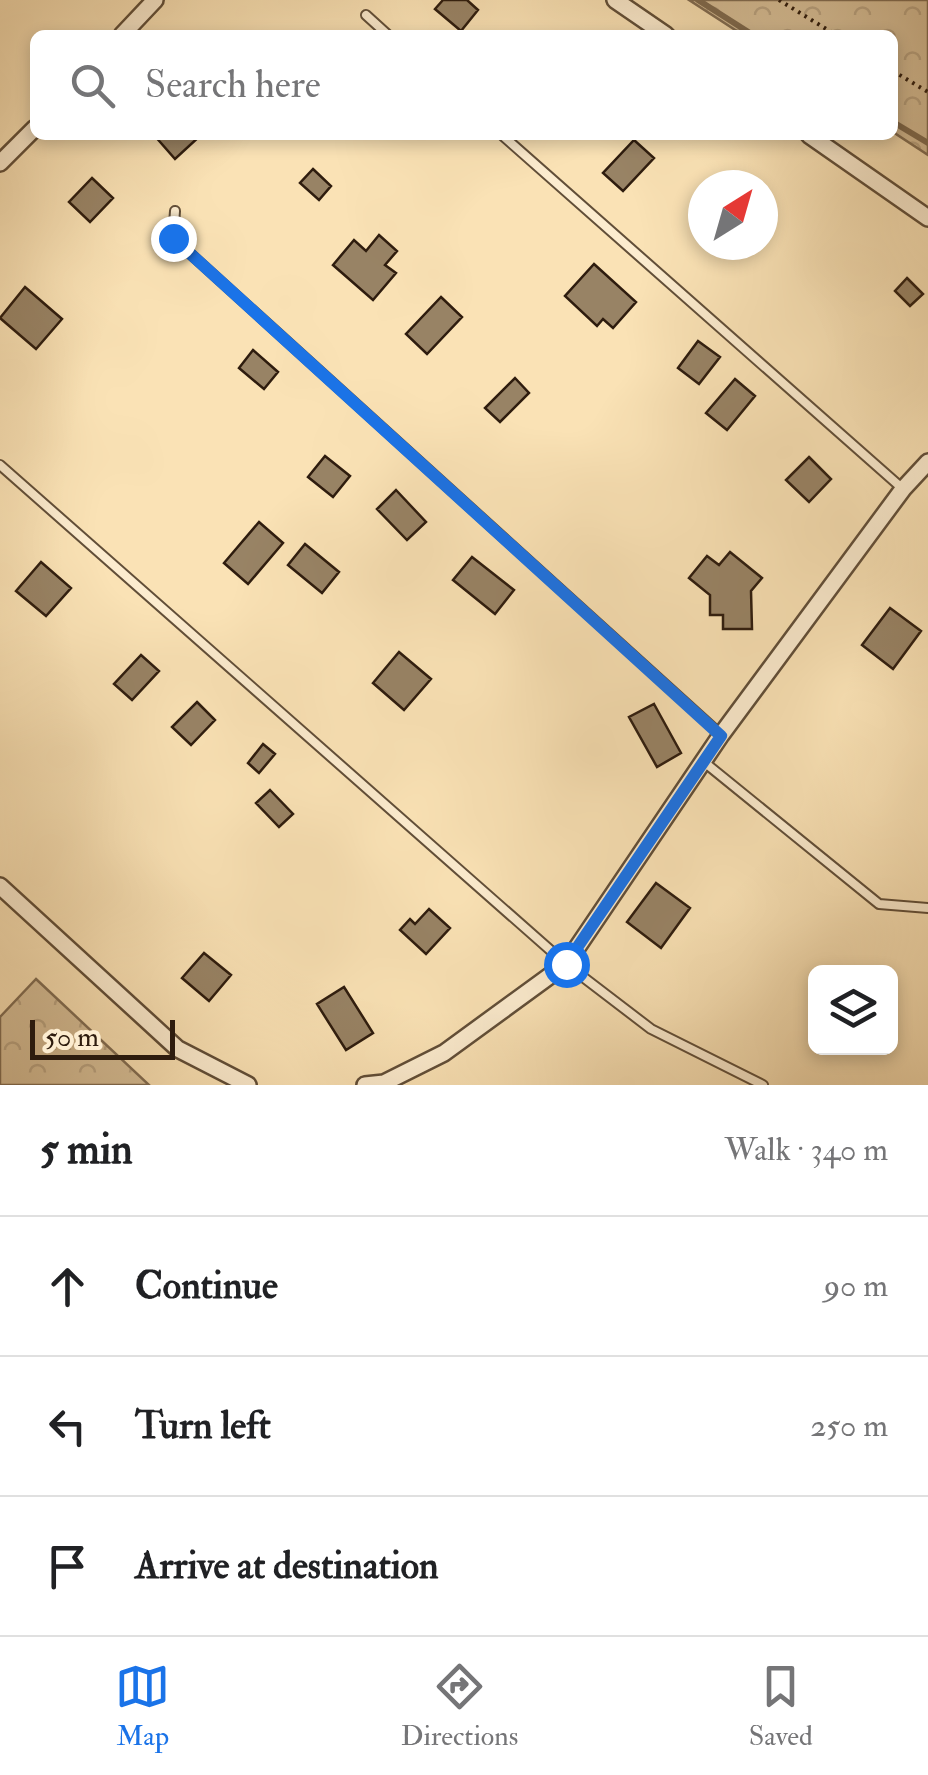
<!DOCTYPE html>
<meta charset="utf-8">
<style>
body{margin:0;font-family:"IM FELL Double Pica",serif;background:#f2f2f2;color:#202124}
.controls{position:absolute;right:30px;bottom:30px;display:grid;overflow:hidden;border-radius:15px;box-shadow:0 5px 15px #0003}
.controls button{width:90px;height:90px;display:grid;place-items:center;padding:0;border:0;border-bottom:2px solid #e0e0e0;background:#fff;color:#202124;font:50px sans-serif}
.compass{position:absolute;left:688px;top:170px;width:90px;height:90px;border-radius:50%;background:#fff;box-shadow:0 5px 15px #0003;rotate:37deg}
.scale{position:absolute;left:30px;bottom:25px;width:145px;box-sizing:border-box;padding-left:10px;border:5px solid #2e1c0e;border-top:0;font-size:28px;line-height:35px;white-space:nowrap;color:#2e1c0e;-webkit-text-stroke:8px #fceccf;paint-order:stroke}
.stop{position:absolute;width:30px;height:30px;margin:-22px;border:8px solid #1a73e8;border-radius:50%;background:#fff}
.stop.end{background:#1a73e8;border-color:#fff;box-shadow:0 2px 10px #0008}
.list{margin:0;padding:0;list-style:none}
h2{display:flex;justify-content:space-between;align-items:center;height:130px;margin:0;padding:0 40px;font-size:42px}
h2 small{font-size:32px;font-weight:400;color:#757577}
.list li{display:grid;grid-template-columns:65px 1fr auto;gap:30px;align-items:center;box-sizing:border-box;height:140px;padding:0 40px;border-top:2px solid #e0e0e0}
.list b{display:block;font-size:38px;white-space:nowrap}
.list em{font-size:32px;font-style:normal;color:#757577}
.icon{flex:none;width:55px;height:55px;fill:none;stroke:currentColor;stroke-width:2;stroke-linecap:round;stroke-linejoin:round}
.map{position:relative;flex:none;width:928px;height:1085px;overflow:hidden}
.search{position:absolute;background:#fff;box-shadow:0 5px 15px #0003;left:30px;right:30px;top:30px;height:110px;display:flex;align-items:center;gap:25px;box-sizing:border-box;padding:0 35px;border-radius:15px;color:#757577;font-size:38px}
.sheet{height:550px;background:#fff}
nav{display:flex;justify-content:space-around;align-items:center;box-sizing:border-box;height:140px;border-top:2px solid #e0e0e0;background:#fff;font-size:28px;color:#757577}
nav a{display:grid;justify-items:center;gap:5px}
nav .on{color:#1a73e8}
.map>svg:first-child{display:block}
</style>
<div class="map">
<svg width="928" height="1085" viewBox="0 0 928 1085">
<defs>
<pattern id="forest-crowns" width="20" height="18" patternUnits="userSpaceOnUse" patternTransform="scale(2.5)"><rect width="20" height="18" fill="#d7c099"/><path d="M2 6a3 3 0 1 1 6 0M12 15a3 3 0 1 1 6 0" fill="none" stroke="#b9a483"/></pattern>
</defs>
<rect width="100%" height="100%" fill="#fae2b5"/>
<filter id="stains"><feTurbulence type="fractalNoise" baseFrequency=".002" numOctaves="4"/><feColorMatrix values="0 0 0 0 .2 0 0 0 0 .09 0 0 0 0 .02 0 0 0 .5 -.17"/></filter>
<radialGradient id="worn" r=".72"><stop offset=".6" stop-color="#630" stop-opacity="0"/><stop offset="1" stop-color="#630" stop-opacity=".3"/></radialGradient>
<path fill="url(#forest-crowns)" stroke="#826e54" stroke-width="2.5" d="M689,0H928V155L893,132V35H743Z
M36,979L149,1085H0V1017Z"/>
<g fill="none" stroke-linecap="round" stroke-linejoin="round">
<path stroke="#7f6b50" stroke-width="6" d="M698,0L753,35
M893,122L928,143"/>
</g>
<path fill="#988365" stroke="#2e1c0e" stroke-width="2.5" d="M443,0H467L478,10L461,31L435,9Z
M154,135H201L175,159Z
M634,140L654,158L623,191L603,173Z
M313,169L331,186L319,200L300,183Z
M92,178L113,198L90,222L69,202Z
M379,235L397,251L385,265L396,273L373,300L333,265L354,240L366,251Z
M594,264L636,302L613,328L603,319L597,326L565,296Z
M907,278L923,294L910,306L895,291Z
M25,287L62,319L36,349L0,318Z
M441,297L462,317L427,354L406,334Z
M698,341L720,357L699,384L678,368Z
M253,350L278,372L264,389L239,368Z
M515,378L529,393L500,422L485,408Z
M735,379L755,396L727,430L706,413Z
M325,456L350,476L333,497L308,477Z
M809,457L831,479L809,502L786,480Z
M396,490L426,522L407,540L377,509Z
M259,522L283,543L248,584L224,563Z
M305,544L339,572L322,593L288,565Z
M730,552L762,578L751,591L752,629H723V615H710V595L689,578L707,556L719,565Z
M472,557L514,590L495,614L453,580Z
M41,562L71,588L46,616L16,591Z
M890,608L921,631L893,669L862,645Z
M399,652L431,679L404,710L373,683Z
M141,655L159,671L132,700L114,684Z
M197,702L215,720L191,745L172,727Z
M654,704L681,753L657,767L629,717Z
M263,744L275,754L259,773L248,763Z
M270,790L293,814L279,827L256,803Z
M656,883L690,908L661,948L627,922Z
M429,909L450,928L426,954L400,930L410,919L415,924Z
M204,953L231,975L209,1001L182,978Z
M344,987L373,1033L346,1050L317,1004Z"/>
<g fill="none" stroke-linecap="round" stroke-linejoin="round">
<g stroke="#614e38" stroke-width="12">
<path id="lane" d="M366,15L388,35
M502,135L903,489
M175,211L173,238L720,734
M0,465L566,964L651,1029L763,1085
M704,762L879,904L928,908"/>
</g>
<g stroke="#614e38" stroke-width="20">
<path id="street" d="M615,0L666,35
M122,35L155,0
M809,135L928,218
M0,163L35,128
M0,886L178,1049L248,1085
M365,1085L384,1083L444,1053L566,964L721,735L903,489L928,462"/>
</g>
<path stroke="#2e1c0e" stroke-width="4" stroke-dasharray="2.5 5" stroke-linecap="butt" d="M779,0L836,35
M893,71L928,92"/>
<use href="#lane" stroke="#fceccf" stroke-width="8"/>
<use href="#street" stroke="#fceccf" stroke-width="15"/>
</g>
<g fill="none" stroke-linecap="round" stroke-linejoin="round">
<path stroke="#1a73e8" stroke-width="12" d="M173,238L721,736L566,964"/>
</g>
<rect width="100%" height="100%" filter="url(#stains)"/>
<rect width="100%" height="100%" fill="url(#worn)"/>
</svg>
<div class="controls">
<button><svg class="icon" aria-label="layers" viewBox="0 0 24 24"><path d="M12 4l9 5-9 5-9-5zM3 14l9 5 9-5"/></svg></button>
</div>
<svg class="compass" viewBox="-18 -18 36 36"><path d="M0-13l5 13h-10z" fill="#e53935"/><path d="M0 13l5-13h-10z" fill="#757577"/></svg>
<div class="scale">50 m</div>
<div class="stop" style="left:566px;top:964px"></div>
<div class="stop end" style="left:173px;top:238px"></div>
<div class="search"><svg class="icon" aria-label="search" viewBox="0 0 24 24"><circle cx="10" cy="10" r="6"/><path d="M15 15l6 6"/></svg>Search here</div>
</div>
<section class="sheet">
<h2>5 min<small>Walk · 340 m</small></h2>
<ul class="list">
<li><svg class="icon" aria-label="ahead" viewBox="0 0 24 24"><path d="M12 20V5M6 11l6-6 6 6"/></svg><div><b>Continue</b></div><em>90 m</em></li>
<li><svg class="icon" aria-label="left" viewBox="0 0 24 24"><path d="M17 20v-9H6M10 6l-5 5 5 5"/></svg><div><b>Turn left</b></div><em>250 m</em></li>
<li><svg class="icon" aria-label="arrive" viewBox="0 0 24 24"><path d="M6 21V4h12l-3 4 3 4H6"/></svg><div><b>Arrive at destination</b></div></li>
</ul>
</section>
<nav>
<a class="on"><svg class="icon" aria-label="map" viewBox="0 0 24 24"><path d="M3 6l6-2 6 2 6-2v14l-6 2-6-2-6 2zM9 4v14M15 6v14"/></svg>Map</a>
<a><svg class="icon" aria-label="directions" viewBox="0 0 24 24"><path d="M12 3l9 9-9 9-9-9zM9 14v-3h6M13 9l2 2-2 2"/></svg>Directions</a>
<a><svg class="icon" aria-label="saved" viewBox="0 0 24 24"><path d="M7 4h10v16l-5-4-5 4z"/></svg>Saved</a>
</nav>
